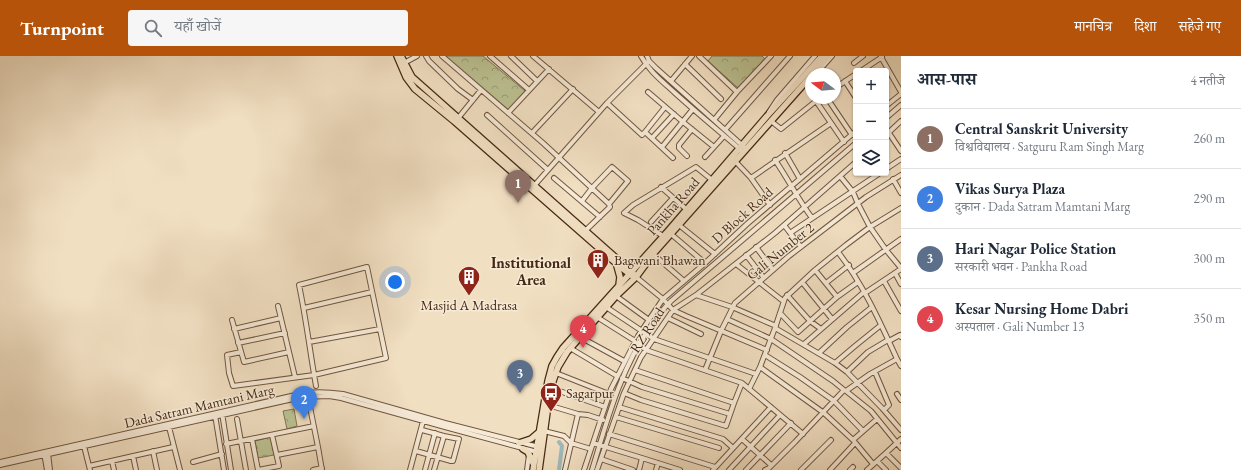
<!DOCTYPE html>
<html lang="hi">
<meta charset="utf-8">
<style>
body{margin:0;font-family:"EB Garamond","Noto Serif Devanagari",serif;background:#f6f6f7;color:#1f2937}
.controls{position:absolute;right:12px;top:12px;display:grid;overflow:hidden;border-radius:4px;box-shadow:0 1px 3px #0004}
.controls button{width:36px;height:36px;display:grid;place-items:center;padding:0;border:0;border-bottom:1px solid #e0e1e3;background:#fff;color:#1f2937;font:20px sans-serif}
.compass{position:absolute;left:805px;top:12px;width:36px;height:36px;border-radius:50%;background:#fff;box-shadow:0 1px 3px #0004;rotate:286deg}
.you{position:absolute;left:395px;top:226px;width:14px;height:14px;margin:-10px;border:3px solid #fff;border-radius:50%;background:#1a73e8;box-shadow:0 0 0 6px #1a73e833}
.badge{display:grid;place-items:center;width:26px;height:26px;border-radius:50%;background:#b45309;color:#fff;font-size:13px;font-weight:700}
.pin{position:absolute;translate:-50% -33px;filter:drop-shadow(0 1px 2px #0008)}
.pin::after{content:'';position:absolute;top:21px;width:14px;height:12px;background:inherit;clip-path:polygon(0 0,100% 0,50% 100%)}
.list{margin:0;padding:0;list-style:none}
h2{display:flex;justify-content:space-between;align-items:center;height:52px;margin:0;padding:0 16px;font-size:17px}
h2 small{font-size:13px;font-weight:400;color:#747a83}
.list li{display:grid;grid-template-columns:26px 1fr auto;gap:12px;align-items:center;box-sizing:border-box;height:60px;padding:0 16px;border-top:1px solid #e0e1e3}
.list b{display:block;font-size:15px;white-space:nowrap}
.list p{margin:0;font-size:13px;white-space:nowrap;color:#747a83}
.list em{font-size:13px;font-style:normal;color:#747a83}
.icon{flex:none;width:22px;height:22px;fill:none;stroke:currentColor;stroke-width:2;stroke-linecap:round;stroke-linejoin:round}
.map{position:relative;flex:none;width:901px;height:414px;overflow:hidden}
header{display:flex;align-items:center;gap:24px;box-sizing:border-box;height:56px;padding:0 20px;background:#b45309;color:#fff}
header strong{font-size:19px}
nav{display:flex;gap:22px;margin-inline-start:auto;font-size:14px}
.search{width:280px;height:36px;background:#f6f6f7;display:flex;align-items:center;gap:10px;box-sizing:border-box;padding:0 14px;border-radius:4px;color:#747a83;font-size:15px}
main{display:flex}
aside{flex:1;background:#fff}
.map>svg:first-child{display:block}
</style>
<header>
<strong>Turnpoint</strong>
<div class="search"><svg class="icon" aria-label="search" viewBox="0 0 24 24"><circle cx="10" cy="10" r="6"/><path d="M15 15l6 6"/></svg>यहाँ खोजें</div>
<nav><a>मानचित्र</a><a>दिशा</a><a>सहेजे गए</a></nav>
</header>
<main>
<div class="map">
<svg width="901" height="414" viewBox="0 0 901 414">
<defs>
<pattern id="park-crowns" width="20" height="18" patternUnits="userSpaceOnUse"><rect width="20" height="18" fill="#bbc192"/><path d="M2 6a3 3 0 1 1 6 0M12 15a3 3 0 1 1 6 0" fill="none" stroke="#9a9d76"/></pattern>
</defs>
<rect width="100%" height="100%" fill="#f1dfc2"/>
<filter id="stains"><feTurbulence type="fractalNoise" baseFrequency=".005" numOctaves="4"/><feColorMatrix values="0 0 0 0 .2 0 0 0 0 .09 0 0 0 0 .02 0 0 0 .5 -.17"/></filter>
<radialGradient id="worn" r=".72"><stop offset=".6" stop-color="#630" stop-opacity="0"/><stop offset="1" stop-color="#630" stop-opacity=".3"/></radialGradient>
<path fill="url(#park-crowns)" stroke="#807552" d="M444,0H483L525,35L508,54Z
M712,0H762L765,3L738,32L708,5Z
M294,353L297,370L287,373L283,355Z
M271,381L274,399L258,402L255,385Z"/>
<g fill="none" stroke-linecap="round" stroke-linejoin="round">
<path stroke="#9ebabc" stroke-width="4" d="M559,414L562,390L559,386"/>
<g stroke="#71563f" stroke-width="6">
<path id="minor" d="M426,0L429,5L458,33L473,44
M442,0L543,87L609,148
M490,0L529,34
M511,0L537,25
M533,0L599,56
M641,0C649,15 662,25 675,37C696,56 719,75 741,94
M647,0L649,5L656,12L744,91
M699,0L737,36
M881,1L901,36
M404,7L417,0
M854,7L863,0
M685,8L721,43
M861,15L882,1
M816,18L832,0
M671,25L692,0
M845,25L856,42
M835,32L856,18
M648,36L683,66L714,91
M827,42L852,79
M607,47L642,79L645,76L673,102
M886,50L901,38
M769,56L777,44L815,0
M508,57L549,13
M487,59L548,114
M459,61L481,34
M886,62L901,49
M714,64L737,36L771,0
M772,64L771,65L781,73L816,45L831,67
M725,74L790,0
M645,76L665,51
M532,77L573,33
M889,77L901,95
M886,79L901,65
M652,82L674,58
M662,91L693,53
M785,97L800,123
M687,100L679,92V89L692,73
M705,101L724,80
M775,104C788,123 798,143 812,162
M735,105L751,122L770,149
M886,113L901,103
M840,120L853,136L858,148L870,171L886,194L901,212
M554,122L600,161
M751,122L831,67L844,86
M893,123L901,137
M533,131L607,47L649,5
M661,131L686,153
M582,145L592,132L612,111L628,125L609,148L610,151L586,174
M651,166L673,142
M679,169L715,198
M784,169L801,191
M790,177C820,157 850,137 880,117
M671,178L705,207
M663,180L638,164L624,157L633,149L696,111L712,124
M756,191L773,214
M653,198L684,225
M746,199L764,222
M736,208L783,245
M815,214L837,241
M853,217L901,183
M895,217L901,228
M636,221L663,243L673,254L686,260L767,294
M884,225L901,255
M802,226L832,263
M826,227L849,209
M865,237L901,213
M696,239L732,251L776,270
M787,239L810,265L821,273
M616,240L649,264
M278,250L295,321
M606,251L654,283L756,318
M304,252L372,236
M780,257L798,276L837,241L858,226
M597,261L635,285L646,294L742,327L803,378
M668,262L701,278
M727,263L771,283L833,325L844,334
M232,264L244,306L289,296
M775,272L835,307L847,316L882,352L901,374
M234,273L281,262
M580,281L624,305
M889,285L900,279L901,281
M309,286L380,273
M238,287L285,277
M804,288L864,236
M570,292L617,320
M241,296L227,299L229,317L233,330L314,319L386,302L367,211L299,229C306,262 310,296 316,330
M819,297L847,271L872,251
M765,299L800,321L834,345L863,375
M897,303L901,310
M835,307L855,290L881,269
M760,311L824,357L853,384L873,408
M635,314L734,347L742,327
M705,314L721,275L735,247L789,200L866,141L901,119
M847,316L868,296L888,284
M875,316L889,349L884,354
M556,317L609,338
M622,322L642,331L730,358
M551,332L605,351
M749,333L760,311L775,272L785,242L815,214L846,189L870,171L901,152
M846,335L871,355L901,392
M624,337L641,344L726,370L734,347
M897,338L901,344
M548,349L578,358L565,414
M619,351L723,383L733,392
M222,357L231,414
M578,358L588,359L603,364
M215,359L224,414
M616,361L719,392
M237,363L246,414
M169,371L180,414
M422,374L444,380L434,414
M544,375L564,380L571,387L591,393
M609,378L715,411
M252,383L258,414
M742,383L771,409
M901,383L886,397L901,412
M853,384L877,363
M593,387L642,402
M226,388L314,370
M84,390L90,414
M318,391L322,414
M153,395L157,414
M416,395L451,405H453L459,383L444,380
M44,397L47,414
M48,397L50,414
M277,399L318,391L308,341
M133,400L136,414
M601,403L633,414
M112,405L114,414
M877,405L886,414
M0,406L300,338C315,335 328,336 343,338L445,367L539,391
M193,406L222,398
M0,409L302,341L329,340L341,342L445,371L537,396
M89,410L173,391
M258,414L279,410L272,379
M313,414L322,412
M410,414L423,365
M425,414L435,377
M527,414L529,399
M584,414L611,333L638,280L663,243L703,209L747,168L856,75
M592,414C607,365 620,314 650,271C656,262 663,253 671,245L856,87
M597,414L624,337L641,301L673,254L696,239L775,177L856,106
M639,414L642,402L680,414
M656,414L658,407
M713,414L771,351
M729,414L780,359
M746,414L791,367
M765,414L769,412L795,386L844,334L846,335L870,318L897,303C880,266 863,228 838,196
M801,414L831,384
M830,414L855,387
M850,414L853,411
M867,414L886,397"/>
</g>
<g stroke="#462913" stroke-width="8">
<path id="major" d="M397,0L406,21L415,33L454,65L617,208L631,219
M401,0L412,21L633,217
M812,18L828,0
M617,210L620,221L619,229
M519,387L531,383L538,377
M523,393L528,396L533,407
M533,414L548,325L552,310L557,301L563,292L669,174L767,60L822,0
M539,414L548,349L553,325L558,311L567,296L616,240L636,221L653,198L811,20"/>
</g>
<use href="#minor" stroke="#f6ead7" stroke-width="4"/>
<use href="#major" stroke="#f1dfc2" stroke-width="5.5"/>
</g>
<defs>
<g id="building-pin" transform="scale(1.15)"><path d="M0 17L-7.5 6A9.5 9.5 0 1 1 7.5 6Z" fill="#8f2418" stroke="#f6ead7"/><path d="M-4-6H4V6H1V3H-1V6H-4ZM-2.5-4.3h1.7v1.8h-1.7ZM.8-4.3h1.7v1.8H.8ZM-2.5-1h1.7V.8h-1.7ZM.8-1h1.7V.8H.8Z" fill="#fff"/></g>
<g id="bus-pin" transform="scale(1.15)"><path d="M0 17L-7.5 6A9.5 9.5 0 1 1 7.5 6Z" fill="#8f2418" stroke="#f6ead7"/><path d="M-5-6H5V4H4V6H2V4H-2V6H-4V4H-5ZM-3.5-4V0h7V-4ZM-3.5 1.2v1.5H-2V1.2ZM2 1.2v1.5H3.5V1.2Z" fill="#fff"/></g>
</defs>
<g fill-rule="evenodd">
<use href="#building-pin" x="598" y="204"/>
<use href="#building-pin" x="469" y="221"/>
<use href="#bus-pin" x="551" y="337"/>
</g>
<g text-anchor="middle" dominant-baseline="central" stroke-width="3" stroke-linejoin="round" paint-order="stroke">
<g font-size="14" fill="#462913" stroke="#f6ead7">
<text transform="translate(673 150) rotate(-49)">Pankha Road</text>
<text transform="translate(742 159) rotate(-42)">D Block Road</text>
<text transform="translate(780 195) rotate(-39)">Gali Number 2</text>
<text transform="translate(647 274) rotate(-57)">RZ Road</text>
<text transform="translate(199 350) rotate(-13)">Dada Satram Mamtani Marg</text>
</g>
<g font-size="14" fill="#462913" stroke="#f6ead7" text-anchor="start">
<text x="614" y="204">Bagwani Bhawan</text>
<text x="469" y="249" text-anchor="middle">Masjid A Madrasa</text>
<text x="566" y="337">Sagarpur</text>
</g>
<g font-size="15" font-weight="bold" fill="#462913" stroke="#f6ead7">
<text x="531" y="206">Institutional<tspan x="531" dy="17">Area</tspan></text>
</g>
</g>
<rect width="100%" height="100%" filter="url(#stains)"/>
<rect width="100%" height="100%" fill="url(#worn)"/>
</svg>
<div class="controls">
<button>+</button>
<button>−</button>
<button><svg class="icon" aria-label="layers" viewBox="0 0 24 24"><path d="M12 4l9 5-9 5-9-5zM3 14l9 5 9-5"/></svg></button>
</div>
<svg class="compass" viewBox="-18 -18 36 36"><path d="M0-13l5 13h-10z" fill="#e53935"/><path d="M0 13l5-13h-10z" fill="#747a83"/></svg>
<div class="you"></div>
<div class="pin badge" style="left:518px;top:147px;background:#8d6e63">1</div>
<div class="pin badge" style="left:304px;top:363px;background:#3f7fe0">2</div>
<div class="pin badge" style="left:520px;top:337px;background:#5c6f8a">3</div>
<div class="pin badge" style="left:583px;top:292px;background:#e0444e">4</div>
</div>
<aside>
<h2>आस-पास<small>4 नतीजे</small></h2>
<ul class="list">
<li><span class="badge" style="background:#8d6e63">1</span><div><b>Central Sanskrit University</b><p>विश्वविद्यालय · Satguru Ram Singh Marg</p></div><em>260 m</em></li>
<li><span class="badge" style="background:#3f7fe0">2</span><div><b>Vikas Surya Plaza</b><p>दुकान · Dada Satram Mamtani Marg</p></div><em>290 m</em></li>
<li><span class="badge" style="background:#5c6f8a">3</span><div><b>Hari Nagar Police Station</b><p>सरकारी भवन · Pankha Road</p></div><em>300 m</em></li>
<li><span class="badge" style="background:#e0444e">4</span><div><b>Kesar Nursing Home Dabri</b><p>अस्पताल · Gali Number 13</p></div><em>350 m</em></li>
</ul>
</aside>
</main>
